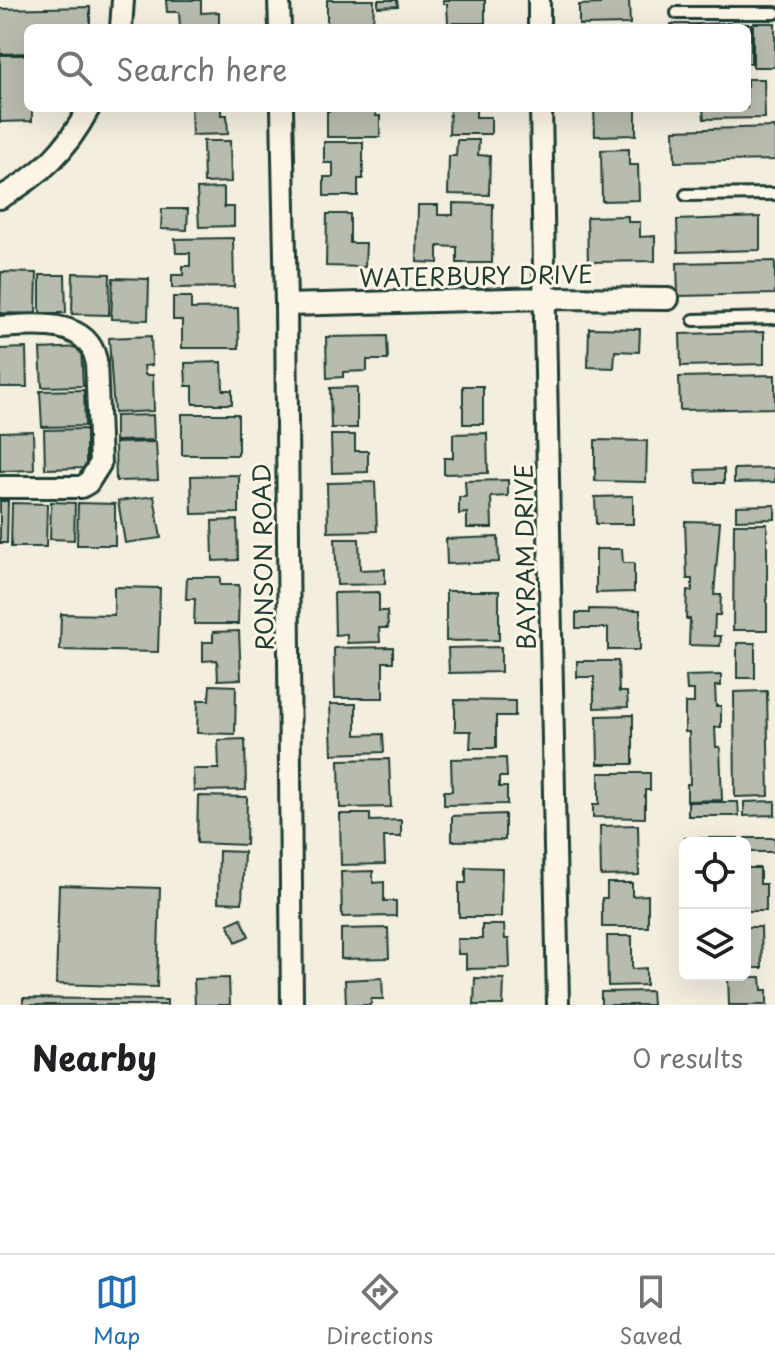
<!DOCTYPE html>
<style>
body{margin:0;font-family:"Playpen Sans",sans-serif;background:#f2f2f2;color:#202124}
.controls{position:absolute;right:24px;bottom:24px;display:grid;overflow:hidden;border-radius:12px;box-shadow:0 8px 32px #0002}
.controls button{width:72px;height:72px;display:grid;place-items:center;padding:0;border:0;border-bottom:2px solid #e0e0e0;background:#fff;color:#202124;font:40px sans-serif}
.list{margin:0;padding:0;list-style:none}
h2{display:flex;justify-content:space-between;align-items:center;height:104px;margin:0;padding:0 32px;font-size:34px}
h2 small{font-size:26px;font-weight:400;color:#757577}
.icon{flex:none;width:44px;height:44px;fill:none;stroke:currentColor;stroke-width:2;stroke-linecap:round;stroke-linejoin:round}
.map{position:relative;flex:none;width:775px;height:1005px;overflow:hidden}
.search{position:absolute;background:#fff;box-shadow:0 8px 32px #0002;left:24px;right:24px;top:24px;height:88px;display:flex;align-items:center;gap:20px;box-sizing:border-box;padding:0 28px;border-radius:12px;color:#757577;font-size:30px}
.sheet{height:248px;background:#fff}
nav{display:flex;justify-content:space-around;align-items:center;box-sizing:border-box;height:112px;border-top:2px solid #e0e0e0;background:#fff;font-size:22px;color:#757577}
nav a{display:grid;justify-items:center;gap:4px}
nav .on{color:#1f6fb2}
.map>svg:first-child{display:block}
</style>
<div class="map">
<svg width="775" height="1005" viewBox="0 0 775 1005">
<rect width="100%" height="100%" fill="#f3eede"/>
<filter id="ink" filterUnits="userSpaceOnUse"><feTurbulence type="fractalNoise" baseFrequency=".0125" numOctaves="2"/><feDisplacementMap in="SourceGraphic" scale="16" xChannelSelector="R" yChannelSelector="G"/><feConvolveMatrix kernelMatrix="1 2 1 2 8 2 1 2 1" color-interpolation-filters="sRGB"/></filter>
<g filter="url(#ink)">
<path fill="#b8bcae" stroke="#1f3d34" stroke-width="2" d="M166,0H201V13L219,12V28H180L179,12H167Z
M327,0H374L373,27L327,26Z
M378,0H397L398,6L378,7Z
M443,0H485V23H448L447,4H443Z
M599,0H629L630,24L579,25V5L600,4Z
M90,7V28H28V53L0,54V9Z
M723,23V28H698V24Z
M726,23L751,24V63H747V28H726Z
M753,23H775V67H753Z
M671,24H696V28H671Z
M0,55H28V108H32V121L0,122Z
M747,79H764L765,118L704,119L703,108H747Z
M191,108H221V115H227L228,134L192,135Z
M329,108H376V116H380V137H327V111H329Z
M450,108H476V117H491V134H449Z
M594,108H636V135L595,136Z
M775,127V160L675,162L674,130Z
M457,140H479L478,155L490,156L489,195L448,194L449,156H456Z
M203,141H230L231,182L204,183Z
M324,142H363V179H358V196H324V177H333V163H324Z
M629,149V165H638L639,200L602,201L601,150Z
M224,188V207H234V226L199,227L197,189Z
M453,203L493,204L492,263H457V247L438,246V263L417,262L418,205H438V215H453Z
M162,209H188L187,230L161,229Z
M327,214H350V243H366L365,267L326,266Z
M628,216V222H640V237L655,236V261L588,262L587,217Z
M760,217V250L678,252L677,220Z
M233,238L234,287L172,288V275H183V266H190V253H176L175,239Z
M775,261V294L678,296L677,263Z
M1,272L37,273L36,314L0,313Z
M73,273L110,274L109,315L72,314Z
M40,275H65L66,313H40Z
M113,278L149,279L148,320L111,319Z
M173,297H191V309L238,308L239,348H182V320H173Z
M589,328L640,329L639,352L615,351L614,368L588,367Z
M764,332V364L681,366L680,334Z
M151,336L152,365L144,366L145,375H153L154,411L114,413L109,338Z
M387,336L388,360H367V371L343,372V377L327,378L326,337Z
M81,347L83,386L42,387L40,349Z
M26,348L27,387H0V349Z
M222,362L223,390H232V404H193V386H186L185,363Z
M775,375V408L680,410L679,377Z
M463,386H483V424H463Z
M357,387V428H331L330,388Z
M84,390L85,426L42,427L40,391Z
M182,414H238V455H182Z
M153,415L154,440L115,441V416Z
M86,429V468L45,469L44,430Z
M33,431L34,470L0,471V432Z
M487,433L488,473L444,474V458H453V434Z
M331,435H355V451H368V472L332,473Z
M595,440L647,441L646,482L595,481Z
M156,442L158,480L116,481L115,443Z
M775,468V482L734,483V469Z
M724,469V483H697L696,470Z
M239,475V513L192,514L191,476Z
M508,480V496L491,497L492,528H467V513L459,514V497H466L465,481Z
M375,482L377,531L328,532L327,483Z
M154,496L161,538L125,543L118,501Z
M633,496V524H596L595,497Z
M0,501H8L7,543H0Z
M51,502L75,503L74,540L50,539Z
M12,503L47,504L46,547H11Z
M78,503L115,504V545H77Z
M775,505V519L736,520V506Z
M237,520L238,560L213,561L212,521Z
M685,521L720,522L714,595H721L720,615H715L714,636H721L720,646L689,645L690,619H686L687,590L692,591V579H687Z
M734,524H767V630H733Z
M498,537L499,562L447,564L446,539Z
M335,539H359L360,570L385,569V584L337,585Z
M596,549H622L623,563H634V592L596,593Z
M187,577H220V585H239L238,624H194L195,599H186Z
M114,587L160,588L158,652L60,650L61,614L114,615Z
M446,591H499V640L446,641Z
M379,592V611H387L388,628H379L380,642L347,643V634L335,635L334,593Z
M589,609L640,610V650H608V628H576V613H589Z
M239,631L241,679L218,680L217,660L203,661V642H213V632Z
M737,643H755V678H737Z
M393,647V662H383V698H335L334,648Z
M501,647V672L449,673L448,648Z
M577,661H618L619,692H627L628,707L594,708V677H577Z
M721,675V686H715L716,706H721V727H715L716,747H720L722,800L687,801V784H690L689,732H685V703H694V690H687L686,676Z
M210,685L236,686L235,734L197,733L198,700H209Z
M767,691L769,796L735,797L734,692Z
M455,700L515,701V716H496V748H470L471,731H455Z
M330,704H356V735L383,734L384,752L332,754Z
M633,715V764H598L597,716Z
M245,739L246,790L194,791L193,769H219L218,740Z
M506,758L507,777H499V787H507V804L444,805V791H452L451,759Z
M389,759L391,807L340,808L339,760Z
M599,773H650V790H645V818L593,817V804H599Z
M198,796L247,797L246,845L197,843Z
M775,801V815L744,816V802Z
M688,802H738L739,816H688Z
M340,814H370V821L401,820V837H384L385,864L341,865Z
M505,814V840L452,841V816Z
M638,825L639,875L601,876L600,826Z
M685,838H738V843H685Z
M745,838H775V852H745Z
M219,851L244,852L242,903L218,902Z
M466,867L502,868L501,917H459V883H466Z
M745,868H760V884H766V911H745Z
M373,871V883L384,882V901H396V916L342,917L341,872Z
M607,883H632V896L648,895V927H602V898H607Z
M59,885L160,888L157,987L56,984Z
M241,918L249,936L236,942L228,924Z
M482,925H504L505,939H509L510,968L466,969V954H458L457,939H482Z
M745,927H761L762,968H745Z
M388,928L389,958L341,959V929Z
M607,936H632V969L646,968V985L608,986Z
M728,977H761L762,990H767V1005H729Z
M229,978L230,1005H195L194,979Z
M382,978L383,999H371V1005H346L345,980Z
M475,978L504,979L503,1005H474Z
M651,991L652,1005H601V992Z
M23,998L167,1000V1005H23Z"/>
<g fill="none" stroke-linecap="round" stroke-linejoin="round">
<g stroke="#1f3d34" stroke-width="16">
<path id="service" d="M677,13H775
M686,195L775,194
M694,320L775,318"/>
</g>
<g stroke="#1f3d34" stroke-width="26">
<path id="minor" d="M279,0L280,28
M539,0V28
M121,28L123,0
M282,108L286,305L292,1005
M541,108L558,1005
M0,198C42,174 66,151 89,108
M286,305L545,298L668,299
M0,327C34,325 87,318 96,360L100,464L88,483L81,487H0"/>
</g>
<use href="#service" stroke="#fcf5e5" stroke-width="10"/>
<use href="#minor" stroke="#fcf5e5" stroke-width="20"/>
</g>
</g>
<g text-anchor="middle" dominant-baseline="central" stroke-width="6" stroke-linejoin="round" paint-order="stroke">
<g font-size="24" fill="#1f3d34" stroke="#fcf5e5">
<text transform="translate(476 275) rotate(-1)">WATERBURY DRIVE</text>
<text transform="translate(262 557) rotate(-91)">RONSON ROAD</text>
<text transform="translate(524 557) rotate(-91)">BAYRAM DRIVE</text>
</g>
</g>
</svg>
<div class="controls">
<button><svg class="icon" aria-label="locate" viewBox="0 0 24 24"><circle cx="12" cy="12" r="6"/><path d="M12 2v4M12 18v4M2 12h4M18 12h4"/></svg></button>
<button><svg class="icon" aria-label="layers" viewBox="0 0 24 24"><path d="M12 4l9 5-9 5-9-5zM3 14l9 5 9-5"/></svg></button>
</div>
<div class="search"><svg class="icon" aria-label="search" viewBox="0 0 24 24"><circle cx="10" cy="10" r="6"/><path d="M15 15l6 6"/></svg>Search here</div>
</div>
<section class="sheet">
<h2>Nearby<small>0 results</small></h2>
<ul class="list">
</ul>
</section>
<nav>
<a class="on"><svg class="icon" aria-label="map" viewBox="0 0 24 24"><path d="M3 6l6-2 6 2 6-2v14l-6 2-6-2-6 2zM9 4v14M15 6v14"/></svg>Map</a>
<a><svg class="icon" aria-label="directions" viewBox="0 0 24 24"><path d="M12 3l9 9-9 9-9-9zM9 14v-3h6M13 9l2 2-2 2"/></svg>Directions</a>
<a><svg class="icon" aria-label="saved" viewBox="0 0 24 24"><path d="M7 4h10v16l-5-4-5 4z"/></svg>Saved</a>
</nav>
